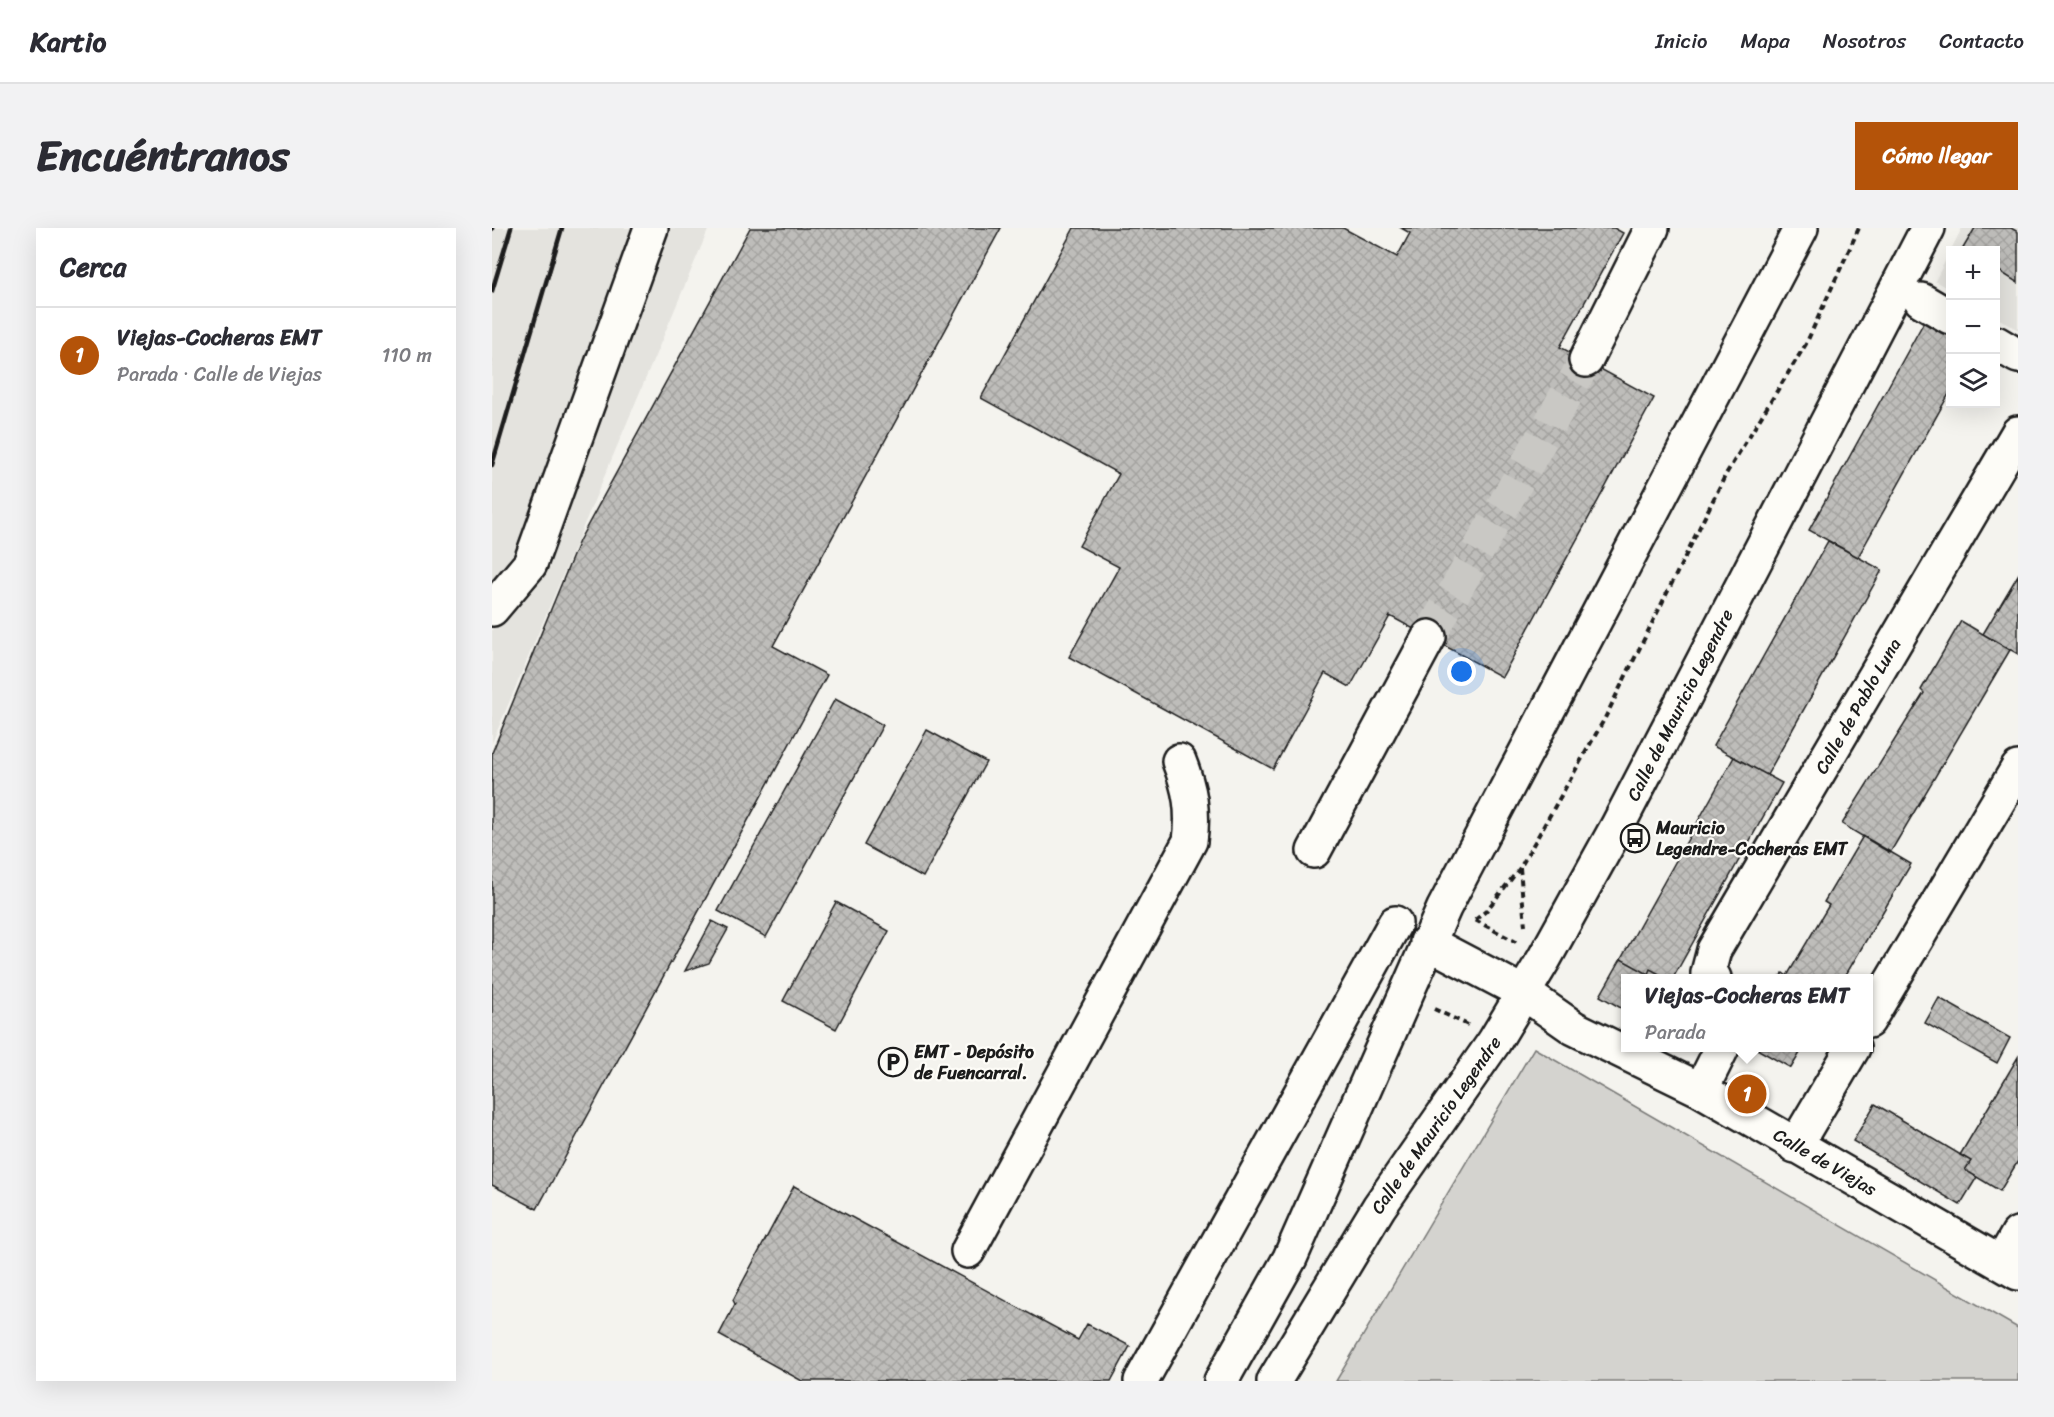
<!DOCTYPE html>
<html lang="es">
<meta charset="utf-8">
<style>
body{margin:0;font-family:Sriracha,sans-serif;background:#f2f2f3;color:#2b2b33}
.controls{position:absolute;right:18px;top:18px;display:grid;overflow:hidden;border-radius:0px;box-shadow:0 6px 24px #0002}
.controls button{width:54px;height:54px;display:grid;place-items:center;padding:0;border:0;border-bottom:2px solid #e1e1e2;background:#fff;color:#2b2b33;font:30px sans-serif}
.you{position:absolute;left:970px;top:444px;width:21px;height:21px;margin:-15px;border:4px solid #fff;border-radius:50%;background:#1a73e8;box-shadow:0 0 0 9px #1a73e833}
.badge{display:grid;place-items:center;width:39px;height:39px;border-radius:50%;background:#b45309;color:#fff;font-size:20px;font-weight:700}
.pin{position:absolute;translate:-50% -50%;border:3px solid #fff;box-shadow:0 2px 6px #0006}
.popup{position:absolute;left:1129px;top:746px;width:252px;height:78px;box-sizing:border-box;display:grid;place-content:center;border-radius:0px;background:#fff;filter:drop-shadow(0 2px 4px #0005);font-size:20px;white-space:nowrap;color:#7c7c81}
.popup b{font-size:22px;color:#2b2b33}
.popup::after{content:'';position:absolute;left:50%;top:100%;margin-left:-12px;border:12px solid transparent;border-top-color:#fff}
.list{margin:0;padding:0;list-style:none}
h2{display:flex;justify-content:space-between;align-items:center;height:78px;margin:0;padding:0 24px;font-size:26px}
h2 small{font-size:20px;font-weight:400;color:#7c7c81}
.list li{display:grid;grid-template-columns:39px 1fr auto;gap:18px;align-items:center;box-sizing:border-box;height:96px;padding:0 24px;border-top:2px solid #e1e1e2}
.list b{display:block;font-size:22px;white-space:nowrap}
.list p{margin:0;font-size:20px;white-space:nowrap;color:#7c7c81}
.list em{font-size:20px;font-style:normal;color:#7c7c81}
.icon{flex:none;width:33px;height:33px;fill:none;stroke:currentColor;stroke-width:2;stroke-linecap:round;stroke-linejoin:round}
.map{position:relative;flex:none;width:1526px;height:1153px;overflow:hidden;border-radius:0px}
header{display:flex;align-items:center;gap:36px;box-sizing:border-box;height:84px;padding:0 30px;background:#fff;border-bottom:2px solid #e1e1e2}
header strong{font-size:28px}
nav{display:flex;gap:33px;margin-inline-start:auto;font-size:21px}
.intro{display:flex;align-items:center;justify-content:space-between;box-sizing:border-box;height:144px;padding:0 36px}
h1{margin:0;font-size:42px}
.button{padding:15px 27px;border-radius:0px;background:#b45309;color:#fff;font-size:21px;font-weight:700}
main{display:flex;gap:36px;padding:0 36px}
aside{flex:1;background:#fff;border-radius:0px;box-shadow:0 6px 24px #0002}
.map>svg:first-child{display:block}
</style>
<header>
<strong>Kartio</strong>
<nav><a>Inicio</a><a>Mapa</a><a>Nosotros</a><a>Contacto</a></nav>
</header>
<div class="intro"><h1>Encuéntranos</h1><a class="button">Cómo llegar</a></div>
<main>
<aside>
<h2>Cerca<small></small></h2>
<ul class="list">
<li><span class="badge">1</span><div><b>Viejas-Cocheras EMT</b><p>Parada · Calle de Viejas</p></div><em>110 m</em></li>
</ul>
</aside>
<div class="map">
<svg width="1526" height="1153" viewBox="0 0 1526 1153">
<defs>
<pattern id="building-cross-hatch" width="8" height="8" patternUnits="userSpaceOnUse" patternTransform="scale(1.5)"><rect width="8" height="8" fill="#bebdba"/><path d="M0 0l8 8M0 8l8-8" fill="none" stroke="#a3a29f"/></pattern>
</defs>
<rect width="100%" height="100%" fill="#f4f3ee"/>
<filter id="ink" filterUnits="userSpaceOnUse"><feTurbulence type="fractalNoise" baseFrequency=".0167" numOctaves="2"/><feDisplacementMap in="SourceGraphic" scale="12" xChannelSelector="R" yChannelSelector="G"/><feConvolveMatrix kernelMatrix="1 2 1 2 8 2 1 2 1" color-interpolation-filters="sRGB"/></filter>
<g filter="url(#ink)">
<path fill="#e4e3de" d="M0,0H217L0,515Z
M1470,0H1526V102L1504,89V22H1458V62L1443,53Z"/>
<path fill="#d4d3cf" stroke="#787876" stroke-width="1.5" d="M1042,820L1526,1100V1153H844Z"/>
<path fill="url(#building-cross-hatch)" stroke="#1c1c1c" stroke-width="1.5" d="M258,0H509L281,418L335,447L45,981L0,957V525L87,313Z
M582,0H851L905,29L918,5L909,0H1122L1131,5L1068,119L1162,170L1010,449L898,388L858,459L833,445L781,541L577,429L627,339L587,318L627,246L489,170Z
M1483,0H1519L1526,4V55L1504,41V22H1470Z
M1433,92L1458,106V164L1366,329L1317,302Z
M1336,313L1390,342L1275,547L1221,518Z
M1526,347V426L1491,406Z
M1469,393L1518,422L1398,625L1350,596L1432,465L1429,462Z
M343,471L391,497L274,709L226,683Z
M435,502L494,534L431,649L372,617Z
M1242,529L1290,555L1181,750H1175L1158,741L1156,746L1129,731Z
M1371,608L1419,636L1352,750H1287L1291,745L1295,748L1337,677L1332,674Z
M344,674L397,703L344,801L291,773Z
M220,693L236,701L217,735L193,743Z
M1129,731L1156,746L1158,741L1175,750H1134V783L1108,768Z
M1447,770L1518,810L1505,835L1433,795Z
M1263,820H1311L1299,840Z
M1526,829V933L1508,963L1473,942L1479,933L1468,927Z
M1383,876L1479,933L1473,942L1485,949L1468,977L1361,913Z
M302,958L586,1112L595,1096L638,1118L619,1153H310L227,1107L243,1076L241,1072Z"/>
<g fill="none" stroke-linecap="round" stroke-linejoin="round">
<path stroke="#c9c8c4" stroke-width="33" stroke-dasharray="33 16" stroke-linecap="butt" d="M937,409L1094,132"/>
<g stroke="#1c1c1c" stroke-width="38">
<path id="minor" d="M1429,72L1458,89
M1504,115L1526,128
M1094,132L1160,0
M0,381L38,336L159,0
M822,623L937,409
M935,714L1032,765L1082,800L1209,862L1526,1045
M1222,750L1216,745L1222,722L1526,205
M1376,793L1526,540
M1209,862L1230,820
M1303,918L1361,820
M476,1023L698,613C702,583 698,561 687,533
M1510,1034L1526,1006
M649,1153L903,695
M729,1153L798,1030L952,680L1309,0
M782,1153L887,979L1002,814L1052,731L1125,599L1436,0"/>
</g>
<path stroke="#1c1c1c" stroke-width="4" stroke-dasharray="6 4.5" stroke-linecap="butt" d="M1028,640L1033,698
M983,692L994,683L1028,640L1113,490L1234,246L1314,116L1367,0
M983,692L1024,714
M942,781L976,797"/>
<use href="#minor" stroke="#fdfcf7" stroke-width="33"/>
<path stroke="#1c1c1c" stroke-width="4.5" d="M0,1V0
M0,63L19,0
M0,237L70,0"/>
</g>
</g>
<defs>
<g id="bus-ring" transform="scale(1.5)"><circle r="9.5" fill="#fdfcf7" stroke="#1c1c1c" stroke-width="1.5"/><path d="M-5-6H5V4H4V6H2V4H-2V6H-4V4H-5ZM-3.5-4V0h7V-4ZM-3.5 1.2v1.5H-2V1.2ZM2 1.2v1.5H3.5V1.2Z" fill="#1c1c1c"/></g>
<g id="parking-ring" transform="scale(1.5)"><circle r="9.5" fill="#fdfcf7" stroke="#1c1c1c" stroke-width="1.5"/><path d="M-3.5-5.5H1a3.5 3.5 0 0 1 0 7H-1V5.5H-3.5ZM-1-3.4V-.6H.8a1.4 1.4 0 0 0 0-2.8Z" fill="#1c1c1c"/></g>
</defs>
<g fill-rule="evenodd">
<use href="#bus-ring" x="1143" y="610"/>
<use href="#parking-ring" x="401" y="834"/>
</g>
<g text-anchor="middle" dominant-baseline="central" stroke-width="4.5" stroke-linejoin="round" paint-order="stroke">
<g font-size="18" fill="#1c1c1c" stroke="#fdfcf7">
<text transform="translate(1188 477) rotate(-63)">Calle de Mauricio Legendre</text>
<text transform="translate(1366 478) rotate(-60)">Calle de Pablo Luna</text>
<text transform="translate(944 897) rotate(-55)">Calle de Mauricio Legendre</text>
<text transform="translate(1333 934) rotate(30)">Calle de Viejas</text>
</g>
<g font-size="18" font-weight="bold" fill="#1c1c1c" stroke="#fdfcf7" text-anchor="start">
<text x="1164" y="600">Mauricio<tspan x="1164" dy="21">Legendre-Cocheras EMT</tspan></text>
<text x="422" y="824">EMT - Depósito<tspan x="422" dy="21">de Fuencarral.</tspan></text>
</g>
</g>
</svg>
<div class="controls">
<button>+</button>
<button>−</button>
<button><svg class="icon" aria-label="layers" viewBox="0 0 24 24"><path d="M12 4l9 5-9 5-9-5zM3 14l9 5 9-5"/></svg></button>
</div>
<div class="you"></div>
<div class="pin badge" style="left:1255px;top:866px">1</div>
<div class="popup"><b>Viejas-Cocheras EMT</b>Parada</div>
</div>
</main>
